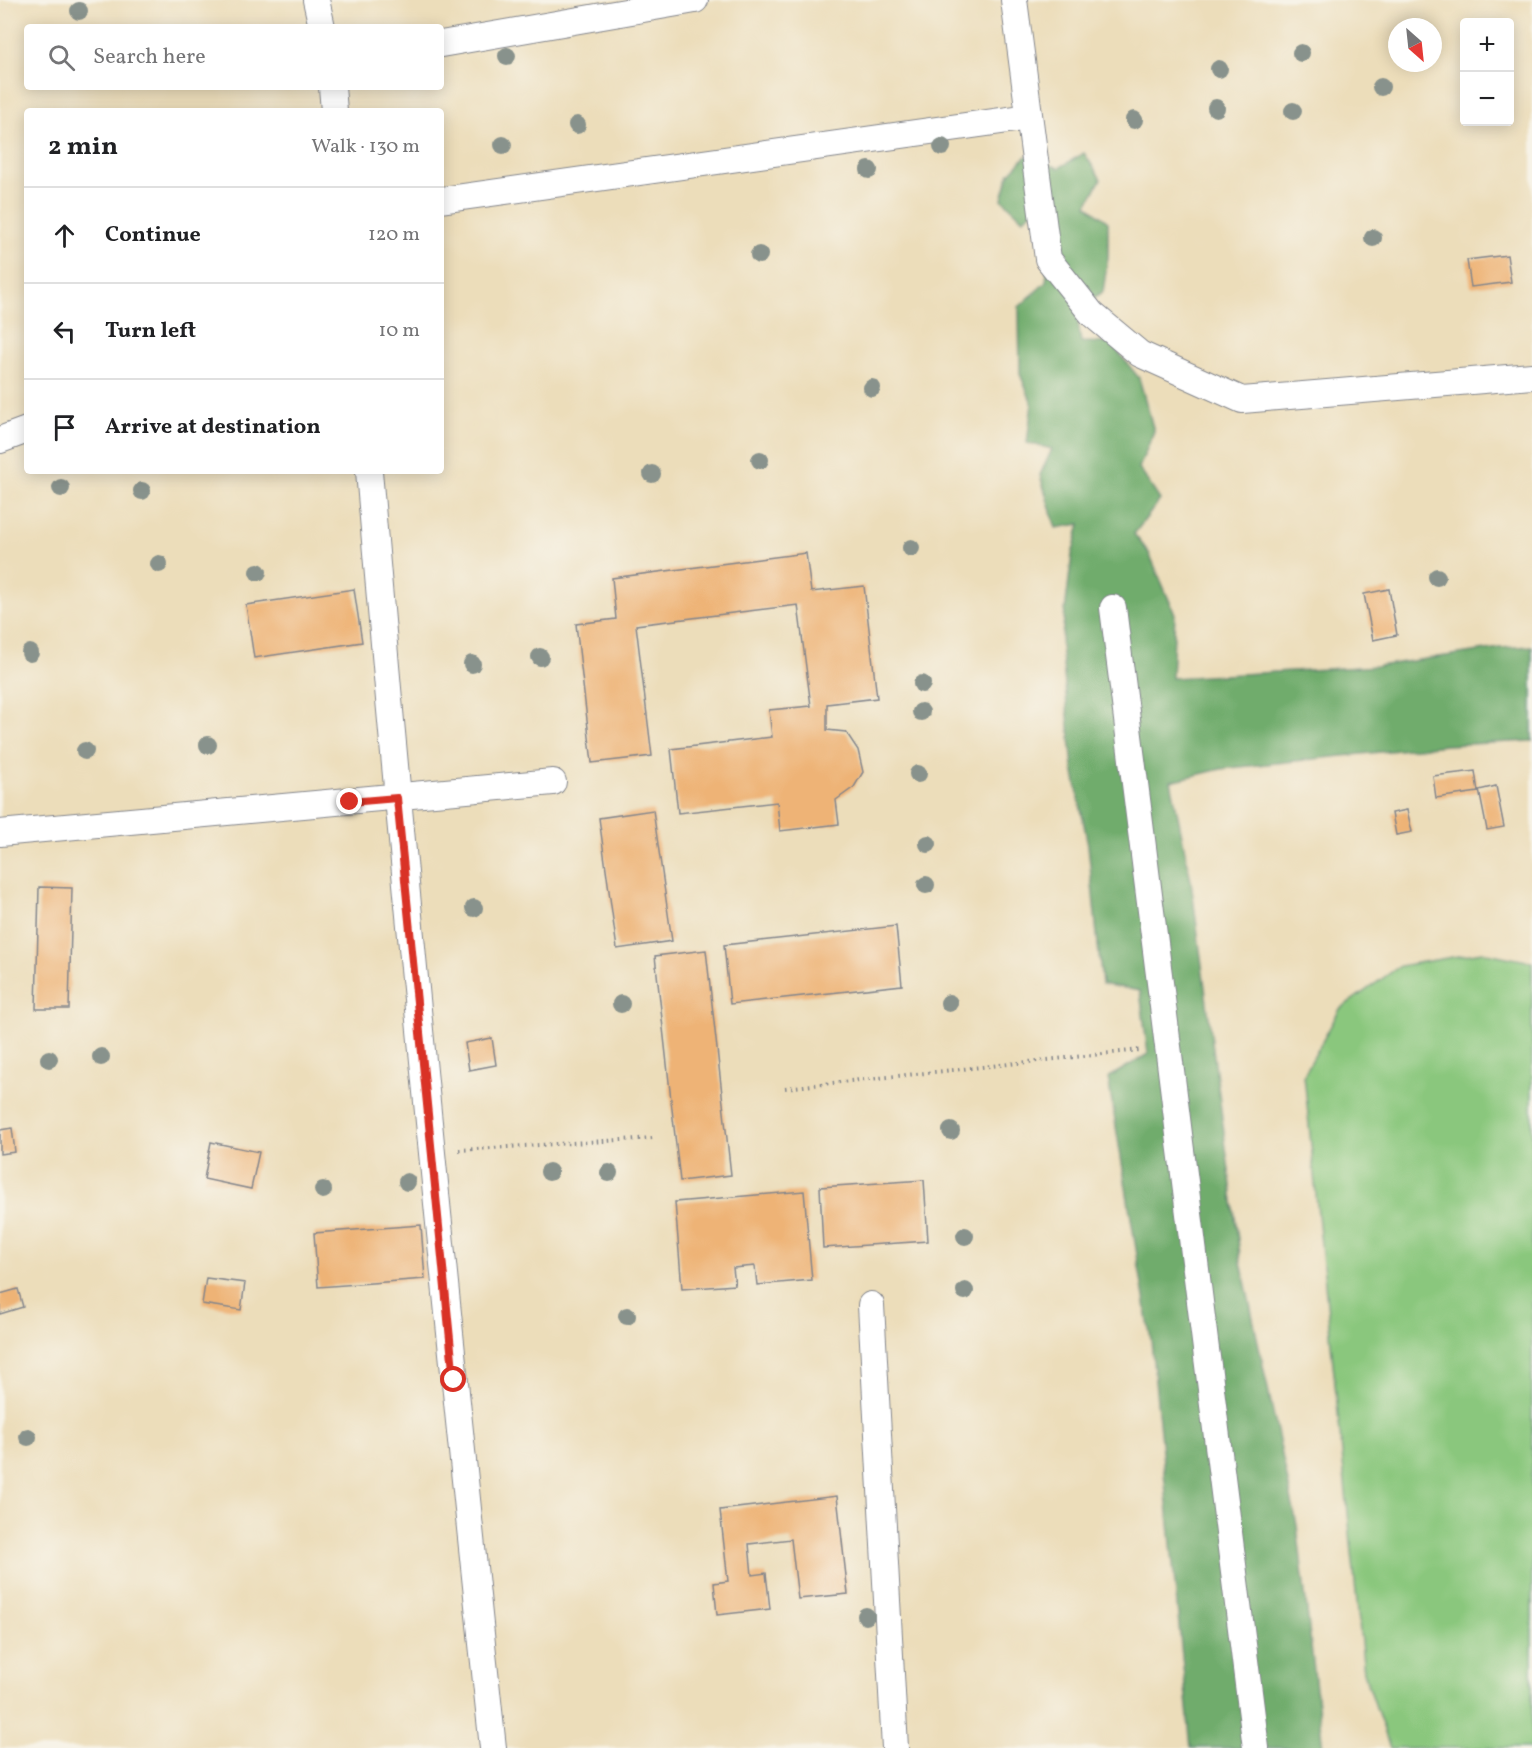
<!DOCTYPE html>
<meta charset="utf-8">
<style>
body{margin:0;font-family:Vollkorn,serif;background:#f6f6f6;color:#202124}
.controls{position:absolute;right:18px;top:18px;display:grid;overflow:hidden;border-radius:6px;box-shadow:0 3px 15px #0003}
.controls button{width:54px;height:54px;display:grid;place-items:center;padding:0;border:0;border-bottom:2px solid #e0e0e0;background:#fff;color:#202124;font:30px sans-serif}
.compass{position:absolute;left:1388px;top:18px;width:54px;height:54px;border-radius:50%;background:#fff;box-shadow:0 3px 15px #0003;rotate:153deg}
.stop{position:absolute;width:18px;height:18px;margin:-14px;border:4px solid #d93025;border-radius:50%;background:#fff}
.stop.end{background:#d93025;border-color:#fff;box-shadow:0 2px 6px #0008}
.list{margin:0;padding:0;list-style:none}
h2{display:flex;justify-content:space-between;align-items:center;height:78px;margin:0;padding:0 24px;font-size:26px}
h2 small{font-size:20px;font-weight:400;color:#757577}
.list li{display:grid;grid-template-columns:39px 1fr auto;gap:18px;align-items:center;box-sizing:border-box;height:96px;padding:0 24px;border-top:2px solid #e0e0e0}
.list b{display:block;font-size:22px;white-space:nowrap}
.list em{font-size:20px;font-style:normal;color:#757577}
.icon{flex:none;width:33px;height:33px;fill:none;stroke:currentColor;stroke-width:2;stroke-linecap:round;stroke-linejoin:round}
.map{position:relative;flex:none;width:1532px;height:1748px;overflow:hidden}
.search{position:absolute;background:#fff;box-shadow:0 3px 15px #0003;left:24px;top:24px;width:420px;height:66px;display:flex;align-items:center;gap:15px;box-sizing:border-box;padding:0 21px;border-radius:6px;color:#757577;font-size:22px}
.panel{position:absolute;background:#fff;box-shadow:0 3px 15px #0003;left:24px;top:108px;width:420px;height:366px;border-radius:6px}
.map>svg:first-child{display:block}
</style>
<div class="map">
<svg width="1532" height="1748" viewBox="0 0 1532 1748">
<rect width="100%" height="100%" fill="#f7f3e8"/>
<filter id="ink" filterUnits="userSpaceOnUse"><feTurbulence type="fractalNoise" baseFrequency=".0167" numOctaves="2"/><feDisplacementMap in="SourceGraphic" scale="12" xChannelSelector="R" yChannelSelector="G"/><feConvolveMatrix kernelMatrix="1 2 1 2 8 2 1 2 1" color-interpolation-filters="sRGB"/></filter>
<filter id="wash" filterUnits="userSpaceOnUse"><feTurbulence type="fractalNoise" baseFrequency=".008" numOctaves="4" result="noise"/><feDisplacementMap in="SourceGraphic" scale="24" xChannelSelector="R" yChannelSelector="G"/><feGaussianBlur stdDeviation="1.35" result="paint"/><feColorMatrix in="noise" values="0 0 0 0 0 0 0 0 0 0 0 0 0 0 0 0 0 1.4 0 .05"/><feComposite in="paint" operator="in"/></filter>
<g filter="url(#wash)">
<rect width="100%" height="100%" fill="#ecddba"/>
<path fill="#8ac77d" stroke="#527b6e" stroke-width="1.5" d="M1482,952L1532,962V1748H1390L1364,1672L1304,1075L1340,1009L1400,966Z"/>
<path fill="#6fac6c" stroke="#456e65" stroke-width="1.5" d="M1084,153L1101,179L1087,205L1108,222V257L1103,292L1076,309L1081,342L1111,343L1139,378L1154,431L1139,468L1160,500L1134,534L1149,553L1175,614L1172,678L1378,666L1500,648L1532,646V741L1446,745L1221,769L1171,781L1191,881L1241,1262L1297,1525L1323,1748H1191L1151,1340L1108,1078L1148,1054L1140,991L1102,984L1088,845L1073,768L1061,644L1072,555L1080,524L1056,528L1040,475L1052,449L1027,443L1032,403L1020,374L1019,307L1046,282L1052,221L1050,199L1023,219L1002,199L1009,174L1026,156L1059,168Z"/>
<g id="blocks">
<path fill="#eeb376" d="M1507,255L1511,282L1471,287L1467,260Z
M806,553L811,592L864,586L877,698L827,704V730L846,732L858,750L863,772L854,787L836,800L839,824L780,831L777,802L678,813L671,749L772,737L769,710L811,706L798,605L636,625L652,756L592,763L576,624L616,619L612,578Z
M354,589L362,642L254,658L246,605Z
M1389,589L1397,635L1373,640L1364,594Z
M1475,771L1478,792L1436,798L1433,776Z
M1496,786L1504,827L1487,830L1479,790Z
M653,810L672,941L617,949L599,818Z
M1407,810L1412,832L1396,835L1392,813Z
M39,887L72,888L69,1009H36Z
M896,926L902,985L730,1004L724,945Z
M706,950L731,1175L680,1181L655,956Z
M492,1038L496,1065L469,1070L465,1043Z
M12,1128L15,1152L0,1154V1130Z
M211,1142L259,1152L251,1189L204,1179Z
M924,1180L928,1241L823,1248L820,1187Z
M804,1191L812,1280L757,1285L755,1266L733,1268L735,1285L682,1289L675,1202Z
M421,1225L425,1279L318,1287L314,1233Z
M206,1278L245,1283L241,1310L202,1304Z
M18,1289L23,1307L0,1314V1294Z
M837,1496L848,1594L798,1599L791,1539L749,1544L752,1575L766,1573L770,1609L717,1615L714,1583L728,1581L720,1510Z"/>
</g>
</g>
<g filter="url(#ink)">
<use href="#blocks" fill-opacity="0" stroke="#84868c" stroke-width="1.5"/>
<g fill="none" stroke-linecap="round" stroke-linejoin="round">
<g stroke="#84868c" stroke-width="28">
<path id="street" d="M316,0L322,27
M1014,0L1048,259L1092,314L1140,354L1242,400L1532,376
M441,44L695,0
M332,87L334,111
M441,200L1029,117
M0,440L27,430
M369,471C405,897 448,1323 493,1748
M1113,608L1256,1748
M0,833L553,782
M871,1305L895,1748"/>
</g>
<path stroke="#84868c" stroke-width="4" stroke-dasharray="1.5 4.5" stroke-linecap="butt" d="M785,1088L1140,1050
M459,1150L653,1138"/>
<use href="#street" stroke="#fff" stroke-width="26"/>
</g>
<g fill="#88928c">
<circle cx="79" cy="11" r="9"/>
<circle cx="1301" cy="53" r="9"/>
<circle cx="507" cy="56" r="9"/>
<circle cx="1219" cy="69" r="9"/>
<circle cx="1381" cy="87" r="9"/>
<circle cx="1216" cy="108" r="9"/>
<circle cx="1293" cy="111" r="9"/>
<circle cx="1134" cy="120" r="9"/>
<circle cx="577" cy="125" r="9"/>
<circle cx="503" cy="145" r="9"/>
<circle cx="942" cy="147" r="9"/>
<circle cx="869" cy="170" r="9"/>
<circle cx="1373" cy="238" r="9"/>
<circle cx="759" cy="255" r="9"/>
<circle cx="872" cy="388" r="9"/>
<circle cx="760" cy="460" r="9"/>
<circle cx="652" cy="474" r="9"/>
<circle cx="61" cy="488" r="9"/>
<circle cx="142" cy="491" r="9"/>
<circle cx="911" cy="548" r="9"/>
<circle cx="159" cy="564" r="9"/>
<circle cx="258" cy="572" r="9"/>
<circle cx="1437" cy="577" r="9"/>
<circle cx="30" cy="653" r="9"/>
<circle cx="540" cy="657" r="9"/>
<circle cx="472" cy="664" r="9"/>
<circle cx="922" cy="684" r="9"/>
<circle cx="921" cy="712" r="9"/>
<circle cx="208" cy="745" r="9"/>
<circle cx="85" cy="751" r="9"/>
<circle cx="918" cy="774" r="9"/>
<circle cx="928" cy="844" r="9"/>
<circle cx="926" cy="885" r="9"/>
<circle cx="474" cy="908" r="9"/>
<circle cx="949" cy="1003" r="9"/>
<circle cx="621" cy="1004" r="9"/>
<circle cx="101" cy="1057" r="9"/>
<circle cx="49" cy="1059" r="9"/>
<circle cx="951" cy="1131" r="9"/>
<circle cx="549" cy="1172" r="9"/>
<circle cx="609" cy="1173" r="9"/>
<circle cx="407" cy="1182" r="9"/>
<circle cx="323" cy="1190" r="9"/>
<circle cx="965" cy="1236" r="9"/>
<circle cx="965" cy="1291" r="9"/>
<circle cx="627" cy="1316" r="9"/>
<circle cx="28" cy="1437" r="9"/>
<circle cx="866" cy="1616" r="9"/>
</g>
</g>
<g fill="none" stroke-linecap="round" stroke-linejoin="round" filter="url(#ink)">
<path stroke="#d93025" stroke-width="8" d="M350,802L397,798L454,1380"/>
</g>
</svg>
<div class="controls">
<button>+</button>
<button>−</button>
</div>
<svg class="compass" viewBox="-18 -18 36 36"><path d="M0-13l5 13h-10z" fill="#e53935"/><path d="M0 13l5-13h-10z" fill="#757577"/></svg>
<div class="stop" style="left:454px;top:1380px"></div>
<div class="stop end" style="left:350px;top:802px"></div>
<div class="search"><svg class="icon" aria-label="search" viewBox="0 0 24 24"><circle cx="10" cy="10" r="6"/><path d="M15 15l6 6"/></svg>Search here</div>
<section class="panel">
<h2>2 min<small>Walk · 130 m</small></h2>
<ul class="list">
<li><svg class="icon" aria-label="ahead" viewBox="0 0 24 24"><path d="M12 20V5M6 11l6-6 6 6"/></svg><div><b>Continue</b></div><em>120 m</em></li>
<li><svg class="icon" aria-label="left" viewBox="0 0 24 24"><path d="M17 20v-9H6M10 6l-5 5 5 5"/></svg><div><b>Turn left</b></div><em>10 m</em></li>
<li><svg class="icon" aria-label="arrive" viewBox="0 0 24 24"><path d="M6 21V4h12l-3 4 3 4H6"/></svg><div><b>Arrive at destination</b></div></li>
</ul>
</section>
</div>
